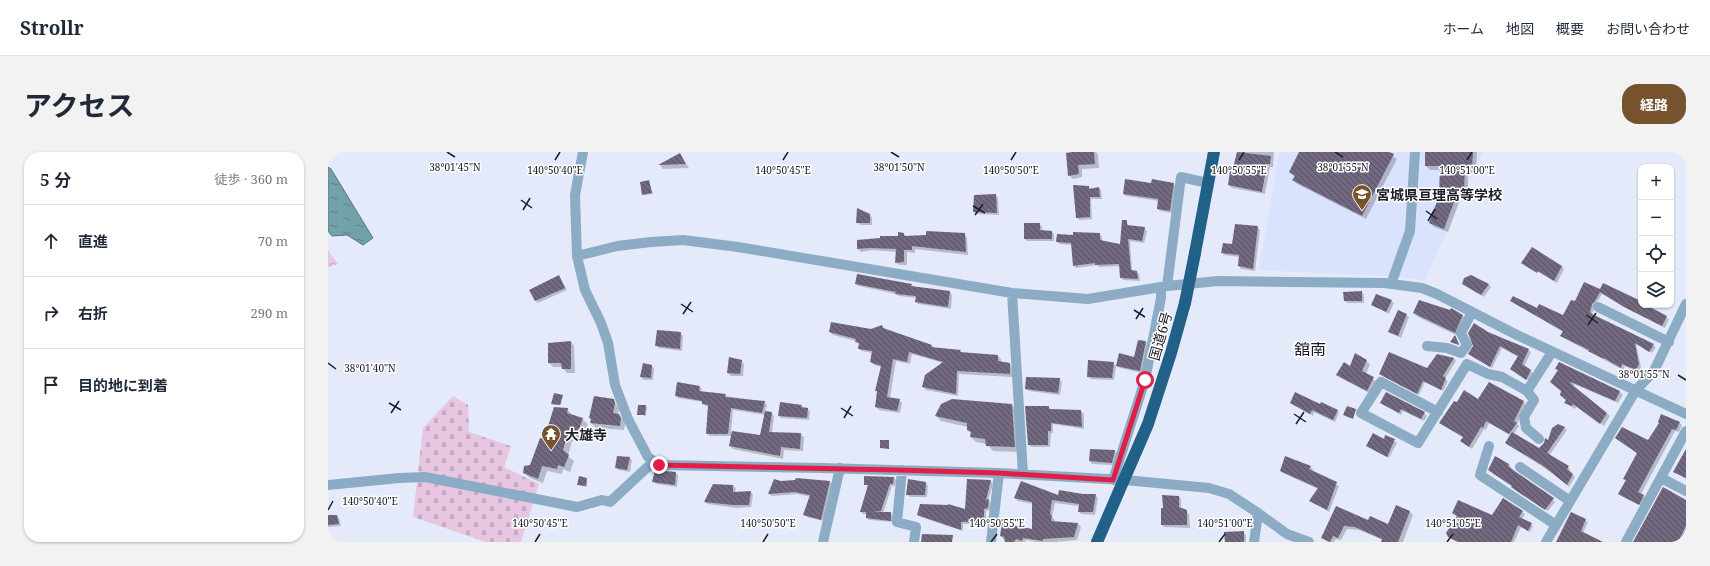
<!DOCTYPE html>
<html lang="ja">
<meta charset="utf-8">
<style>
body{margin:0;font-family:"Noto Serif","Noto Sans JP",serif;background:#f2f2f3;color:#1f2937}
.controls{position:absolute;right:12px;top:12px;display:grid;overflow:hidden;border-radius:8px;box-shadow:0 1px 3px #0004}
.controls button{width:36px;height:36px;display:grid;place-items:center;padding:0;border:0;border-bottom:1px solid #e0e1e3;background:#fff;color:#1f2937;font:20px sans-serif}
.stop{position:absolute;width:12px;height:12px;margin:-9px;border:3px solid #e11d48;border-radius:50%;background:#fff}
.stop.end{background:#e11d48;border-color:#fff;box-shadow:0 1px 4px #0008}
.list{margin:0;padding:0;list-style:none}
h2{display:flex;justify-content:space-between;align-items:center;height:52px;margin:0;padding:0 16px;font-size:17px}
h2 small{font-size:13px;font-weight:400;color:#747a83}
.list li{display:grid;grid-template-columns:26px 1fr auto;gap:12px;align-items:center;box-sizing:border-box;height:72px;padding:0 16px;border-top:1px solid #e0e1e3}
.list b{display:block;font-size:15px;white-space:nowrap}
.list em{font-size:13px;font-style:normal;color:#747a83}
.icon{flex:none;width:22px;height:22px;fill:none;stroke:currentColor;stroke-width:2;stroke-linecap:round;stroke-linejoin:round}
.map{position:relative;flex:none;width:1358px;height:390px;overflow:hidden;border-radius:16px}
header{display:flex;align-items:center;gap:24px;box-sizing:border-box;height:56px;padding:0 20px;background:#fff;border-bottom:1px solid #e0e1e3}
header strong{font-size:19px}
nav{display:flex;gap:22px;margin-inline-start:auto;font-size:14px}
.intro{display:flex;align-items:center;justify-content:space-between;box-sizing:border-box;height:96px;padding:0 24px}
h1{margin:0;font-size:28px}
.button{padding:10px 18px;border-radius:16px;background:#77532d;color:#fff;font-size:14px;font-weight:700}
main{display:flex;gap:24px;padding:0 24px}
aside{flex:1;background:#fff;border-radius:16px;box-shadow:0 1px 3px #0004}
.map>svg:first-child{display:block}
</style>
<header>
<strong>Strollr</strong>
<nav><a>ホーム</a><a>地図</a><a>概要</a><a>お問い合わせ</a></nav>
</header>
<div class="intro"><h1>アクセス</h1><a class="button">経路</a></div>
<main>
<aside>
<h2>5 分<small>徒歩 · 360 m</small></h2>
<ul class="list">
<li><svg class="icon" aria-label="ahead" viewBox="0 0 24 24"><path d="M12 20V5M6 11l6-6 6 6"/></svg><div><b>直進</b></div><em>70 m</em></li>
<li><svg class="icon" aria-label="right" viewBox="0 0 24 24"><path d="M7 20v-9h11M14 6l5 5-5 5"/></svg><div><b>右折</b></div><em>290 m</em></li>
<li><svg class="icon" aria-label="arrive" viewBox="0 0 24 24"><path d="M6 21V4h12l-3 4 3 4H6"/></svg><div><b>目的地に到着</b></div></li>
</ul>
</aside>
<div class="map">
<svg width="1358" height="390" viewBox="0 0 1358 390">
<defs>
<pattern id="forest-crowns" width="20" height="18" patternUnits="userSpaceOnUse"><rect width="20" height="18" fill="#e7c6e1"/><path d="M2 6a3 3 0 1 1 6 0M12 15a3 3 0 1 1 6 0" fill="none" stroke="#c6aac1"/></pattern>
<pattern id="cemetery-stones" width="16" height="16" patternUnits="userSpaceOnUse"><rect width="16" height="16" fill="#e7c6e1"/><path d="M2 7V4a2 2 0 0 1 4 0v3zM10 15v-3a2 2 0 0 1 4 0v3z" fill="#c6aac1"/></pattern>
<pattern id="water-ripples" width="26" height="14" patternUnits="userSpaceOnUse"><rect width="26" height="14" fill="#71a1a9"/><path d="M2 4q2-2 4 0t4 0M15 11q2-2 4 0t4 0" fill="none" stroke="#5c838a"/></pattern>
<pattern id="building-back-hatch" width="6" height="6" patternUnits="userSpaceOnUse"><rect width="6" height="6" fill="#726981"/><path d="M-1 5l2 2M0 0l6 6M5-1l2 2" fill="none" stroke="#585164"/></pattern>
</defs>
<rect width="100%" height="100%" fill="#e4eafa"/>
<path fill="#dae3fe" d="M951,0H1155L1097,128L1057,124L931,118Z"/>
<path fill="url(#forest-crowns)" d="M0,98L10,112L0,115Z"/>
<path fill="url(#cemetery-stones)" d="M125,244L140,253L141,280L183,294L176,315L211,332L193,390H158L85,365L95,276Z"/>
<path fill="url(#water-ripples)" stroke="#577a82" d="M0,15L3,17L45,86L35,93L19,83L4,84L0,79Z"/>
<path fill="#0003" fill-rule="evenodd" d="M750,0H768L770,2L771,16L754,17V25L745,27L741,23Z
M910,0H946L945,15H942L937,42L904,36L901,33Z
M972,0H1059L1069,7L1038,67L969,32L965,28L967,25L962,20Z
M1098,0H1149L1148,21H1140V43L1134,42L1120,80L1106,75L1102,71L1112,44L1113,18H1102L1098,14Z
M352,3L361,16L335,17L332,13Z
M321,29L325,42L316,43L315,42Z
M845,32L848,34L844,61L832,59L830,56L831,49L798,44L796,42L824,33Z
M761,35L763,37L771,36L773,38L774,47H763L764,67L751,68L749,65Z
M667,43L670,46L671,63L649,62L646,60Z
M542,63L544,66V73H532L529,70Z
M798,69L801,74L816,76L819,79L816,91L802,89L804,119L811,122L812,129L795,128L793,125L792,114L771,115L769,113L748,116L746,113L744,93L732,92L729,89L746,84L772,82L774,85V90L793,93Z
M711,72L714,74V79L724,80L726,82V89H699L697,87Z
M929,75L932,78L927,119L913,117L911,114L912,105L896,103L894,100Z
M576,82L579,85L636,82L639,86L640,103L587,97V101L579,100V113H571L568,110L569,100L545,98L533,100L530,97L571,85Z
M1195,111L1234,114L1236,117L1229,131Z
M231,124L239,138L210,151L208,149Z
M528,132L583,133L585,135L622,140L624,143L623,157L590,152L588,150L589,146L571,144L568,142L531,134Z
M1160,132L1163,135L1156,145L1138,134Z
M1273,138L1313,150V153H1318L1341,167L1337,176L1300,157L1274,142L1266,155L1264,163L1328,195L1324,201L1308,192L1313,215L1310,220L1297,214L1295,218L1236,186L1235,180L1183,149L1236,164L1248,151Z
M1034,140L1036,143V151H1020L1017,149Z
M1063,149L1066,151L1061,162L1045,153Z
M1071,159L1081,165L1073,186L1061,180Z
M1086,161L1135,164L1138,167L1130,184L1090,165Z
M554,174L557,177L604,194L607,196L632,199L635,201L670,204L673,207V210L681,212L684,215V225L631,222L630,244L598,238L595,235L615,211L584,202L582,212L568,209L562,246L571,248L574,251L572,261L551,258L548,255L554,215L546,213L543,210L544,201L534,199L531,196L532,193L528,189L505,183L502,180L543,178Z
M352,181L355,184L354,199L331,196L328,193Z
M1160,181L1200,198L1203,200L1196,215L1205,221L1201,229L1186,219L1190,205L1174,196L1164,216L1144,204Z
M243,190L246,194L247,221H239L234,215H225L221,211Z
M818,190L820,192L814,221L792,216L789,214L807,206Z
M1110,203L1126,206L1128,209L1117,227L1120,229L1115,239L1097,230L1091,243L1055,224L1099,217Z
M413,209L416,212L415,224H403L400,221Z
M1038,209L1042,212L1038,222L1049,230L1043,242L1013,226L1010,222Z
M785,211L788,214L786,228L763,227L760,224Z
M1232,211L1292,240L1295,243L1290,251L1246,232L1245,234L1282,264L1276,274L1249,254L1247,257L1237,251L1238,248L1234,240L1231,219L1228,216Z
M323,214L326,216L325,228H316L313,225Z
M731,227L734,230L732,243L701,239L698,237Z
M371,235L374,237L373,240L436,250L439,253L437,260L443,261L446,264L444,281L472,282L476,285L475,299L456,298L455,307L405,297L402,294L403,284H382L379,281L381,254H378L375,250L350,246L348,243ZM405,258L437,263L433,284L403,280Z
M234,244L233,253L224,252Z
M285,248L291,256L290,263L296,268L297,272L296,278L268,276L263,271Z
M1151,248L1196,250L1198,253L1189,272L1191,274L1185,283L1211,297L1220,289L1230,273L1237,276L1239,278L1221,304L1242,317L1241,319L1247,325L1241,335L1231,325L1180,293L1178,291L1183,284L1161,271L1158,278L1156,277L1144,297L1133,289L1136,285L1112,271L1129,252Z
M963,251L992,254L1009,259L1011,261L1007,270L986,260L985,264Z
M684,253L689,258L692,300L665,299L659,292L648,290L643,285L644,282L640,278V275L613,269L608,264Z
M1056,253L1096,261L1099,264L1096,269L1075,259L1073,263Z
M311,254L319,255L318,264L310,262Z
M473,254L482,259L481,268L453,266L451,263Z
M720,255L723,257L753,259L756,262V277L725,272V281H723L722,295H703L701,292Z
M239,257L245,264L254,267L260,272L253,290L244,289L240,304L246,309L242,320L235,317L234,322L219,319L215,331L202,326L196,321L202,314L217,288Z
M1351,271L1354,273L1351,280L1347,279L1313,342L1318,346L1314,354L1294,344L1291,342L1298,329L1296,327L1310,302L1288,286L1320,290Z
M1058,284L1069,291L1061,306L1039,294L1057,289Z
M763,298L786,299L789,301L786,313L764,312L762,309Z
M1358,298V327L1346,320Z
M301,306L304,308L302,320L291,318L288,316Z
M1168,306L1181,312L1183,315L1182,317L1227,350L1220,359L1187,338L1185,335L1164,321Z
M982,315L985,317L984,320L1011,334L1001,360L983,349L990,337L955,321L953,319Z
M347,321L350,323L349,335L328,332L325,329Z
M259,326V335L251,333Z
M566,326L568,328L567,334H564L555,361H563L565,364V370L541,368L539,366V362H535L533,360L541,335L537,332Z
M469,327L502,330L504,332L496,369L479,365L476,362L483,345L469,342L444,344L441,342L453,330L468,329Z
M663,329L665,332L660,348L663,351L662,358L658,359V371L635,372V379L593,365L590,363L638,358Z
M598,331L600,334L599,345H582L579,342Z
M405,334L408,336L407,341L423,340L425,343L423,355L408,356L380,352L377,350Z
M767,343L770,346L767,363L753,362L751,359V354L727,351L724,365L727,368L726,370L750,372L753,375L749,388L728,390H709L698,388L697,390H678L673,384L705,378V352L690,349L687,346Z
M851,344L853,347V357L861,362L862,376L836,375L834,373Z
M1176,348L1197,362L1194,367L1205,374L1202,380L1193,375L1186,390H1129L1121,384L1130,365L1125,361L1164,364Z
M1358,348V385L1354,390H1309Z
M1008,355L1040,370L1061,374L1069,355L1082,360L1085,363L1075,390H1054L1055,388L1031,378L1019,377L1013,388L1008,387L1006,390H1000L994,386Z
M1244,361L1260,370L1255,381L1268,390H1229Z
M0,364H8L11,366L13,374L0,375Z
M915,380L918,383V390H898Z"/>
<path fill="url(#building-back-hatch)" d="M744,0H766L767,12L750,13L751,22L740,24L738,1Z
M909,0L943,4L942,12H939L934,40L900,33L902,19L904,20Z
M971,0H1061L1066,2L1034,64L964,28L967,24L961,20Z
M1097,0H1145L1144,18L1137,17L1136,39H1130L1116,77L1101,71L1111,44L1112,14H1097Z
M352,1L358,12L330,13Z
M797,27L823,31L824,27L846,31L842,59L829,57L830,47L795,42Z
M321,28L324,41L314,43L312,30Z
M745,33L761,34V37L771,35L772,45H762V65L748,66Z
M668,42L669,61L645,60L646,43Z
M529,56L542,62V71H528Z
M794,68H799V73L817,75L814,89L800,87L803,118L809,119L810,127L792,126L791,112L767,113V111L745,114L743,91L728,90L729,82L745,83V80L772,81V88L792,92Z
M696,71H712V78L724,79V87H696Z
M907,72L930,74L925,117L910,114L911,103L893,101L895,91L904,92Z
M598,79L637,81L638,100L584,94V98H576V110L567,111L568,97L542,96L529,97V88L552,86V84H570V80L576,81V84L598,83Z
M1204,95L1234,114L1226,129L1210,119L1209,121L1193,111Z
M529,122L584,132L583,134L622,139L620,155L587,150L588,144L567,142L568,140L527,132Z
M231,123L237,136L207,149L201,138Z
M1143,123L1161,132L1153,143L1134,132L1136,126Z
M1256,130L1272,137L1275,131L1313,149V153H1318L1339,164L1334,174L1296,155L1272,140L1267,149L1264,152L1262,160L1264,162L1326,192L1321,200L1307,191L1311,212L1308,218L1294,212L1293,216L1276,206V207L1260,199L1261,198L1232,184L1235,179L1182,149L1185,144L1209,156L1211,152L1235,163L1243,148L1247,149Z
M1034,139V149H1016L1015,140Z
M1048,142L1064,148L1058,160L1043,153Z
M1091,148L1122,158L1123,156L1135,163L1127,181L1085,161Z
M1070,158L1079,162L1070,184L1060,180Z
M503,170L543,177L554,173L555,176L604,193L603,195L633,198L632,200L670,203V209L682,211V222L629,219L628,242L594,235L597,223L615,210L581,200L579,210L565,207L559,245L572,247L569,259L547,255L549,239H547L553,214L542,210L544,199L530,197L531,191L527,190L528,187L501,180Z
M1146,171L1160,180L1201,197L1194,212L1203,218L1198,228L1182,217L1190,204L1172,194L1162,215L1140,202L1145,194L1140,181Z
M329,178L353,180L352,197L327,194Z
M1127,183L1131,192V193L1122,190Z
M810,188L818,189L812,219L788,214L791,201L806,205Z
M243,189V217H234L233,211H220V191Z
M1061,200L1099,216L1109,202L1126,206L1115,224L1118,226L1113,238L1095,229L1089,242L1051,222Z
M1027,201L1039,208L1034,219L1046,225L1039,239L1008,223L1016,210L1022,214Z
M401,205L414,208L412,222L399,221Z
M760,208L786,210L784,226L759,225Z
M1231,210L1292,239L1287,249L1243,230L1242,231L1279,261L1272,272L1245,252L1244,254L1236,251L1238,248L1232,243L1233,239L1222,230L1230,218L1227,217Z
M315,211L324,213L323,226L312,225Z
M698,225L732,226L730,241L697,237Z
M349,230L372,234L371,239L398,242L397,245L437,249L434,261L403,256L400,282H378L380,253L374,252V249L347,244Z
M1161,230L1196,249L1186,269L1189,271L1181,282L1158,269L1155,276L1153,275L1141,295L1132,289L1135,285L1111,271L1126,249L1129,250L1136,238L1150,247Z
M967,240L992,252L993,250L1010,258L1005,268L984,258L982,262L962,251Z
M1058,240L1097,260L1093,267L1073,257L1071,261L1052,251Z
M226,241L235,243L232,253L223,252Z
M266,244L286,247L287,251L285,261L291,262L293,266L292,274L262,271L263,267L261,266Z
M624,247L684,252L687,295L658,294L657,287L642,285L643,280L639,278V271L607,264L613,252Z
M452,250L474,253L473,255L480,256L479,266L450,264Z
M310,253H318L317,263H309Z
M697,254H721V257L753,258L754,275L723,271V279H720V293H700Z
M1019,254L1028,257L1025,267L1015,263Z
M226,255L240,256L239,261L255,266L248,286L239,284L235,298L241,303L236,315L230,313L229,317L214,314L210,327L195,321L196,314L202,313L212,286L216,287Z
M437,259L444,260L441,280L473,281L472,297L453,295L452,304L401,294L404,279L432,283Z
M1333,262L1352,270L1348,278L1344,277L1310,340L1316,343L1311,353L1290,342L1298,328L1295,327L1309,301L1287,286L1294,275L1320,288L1331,271L1330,270Z
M1230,272L1237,275L1219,301L1241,314L1239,317L1245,322L1239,333L1214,313L1177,291L1184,280L1211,296L1216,291L1217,286L1220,288L1224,276Z
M1045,281L1056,287L1057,283L1067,287L1059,305L1038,294Z
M552,288H561V297L552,296Z
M762,297L787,298L784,311L761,309Z
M1358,297V326L1345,320Z
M289,304L302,305L299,318L287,316Z
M957,304L983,314L981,317L1009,330L999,358L981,349L990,336L952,319Z
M1167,304L1181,312L1180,314L1188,320L1226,346L1217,358L1183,335L1184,334L1160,318Z
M327,318L348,320L347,333L324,330Z
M251,324L259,326L258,334L249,333Z
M536,324L566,325L565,332H562L553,359L545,360H563V369L538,366V360H532L540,333H536Z
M468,326L502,329L493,368L475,363L482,343L466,340L440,342L446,327L453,329L467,328Z
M580,327L598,330L597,343H578Z
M639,327L663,328L658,348L661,347L660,356L656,357V369L633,370V378L589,363L592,352L620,353V352L637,357Z
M693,329L730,343L731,338L755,342H768L765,360H750L751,352L724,348L722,362L724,364L723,369L750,371L746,385L715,387V389L695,386L694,389L688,387L686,390H677L676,385L672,384L674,371L704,377V350L686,346Z
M385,332L405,333V340L423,339L421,353H405L376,350Z
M1335,335L1358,348V374L1350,390H1305Z
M834,343L851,344V355L859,358V373H833V356H835Z
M1175,346L1195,359L1191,365L1204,371L1200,379L1190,373L1183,390H1130L1120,385L1118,381L1129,364L1124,361L1130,348L1164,363Z
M1068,353L1082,359L1070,390H1053L1054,387L1027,375L1016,374L1010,386L1005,384L1002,390L993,386L1008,354L1040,368L1042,364L1060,372Z
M1243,360L1258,367L1253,379L1275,390H1228Z
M0,363H9L11,372L0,373Z
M916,379V390H897L896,380Z
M594,382L625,383L624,390H593Z"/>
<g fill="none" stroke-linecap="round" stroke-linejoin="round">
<path stroke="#8bacc4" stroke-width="10" d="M255,0L247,43L249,104L257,138L273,171L280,191L287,233L300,267L320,305L331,313L494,316L671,321L797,328L881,336L901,342L930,361L959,382L981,390
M249,104L289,94L323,90L355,88L410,95L684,141L760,147L839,134L890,129L1056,131L1094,136L1109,142L1187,182L1358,262
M1063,132L1082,79L1087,0
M839,134L853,25L880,31
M684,141L695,322
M1270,155L1341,190
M1099,194L1119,196L1133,201L1139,193L1133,181L1144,160
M1199,239L1206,248L1196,265L1198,276L1211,287
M1110,260L1053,230L1033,261L1090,291L1139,212L1160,222L1174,225L1199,239L1224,200
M1161,294L1152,323L1228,373
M1192,315L1242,349
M574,318L569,370L588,375L586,390
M1333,326L1358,339
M785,328L817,228L833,146V135
M0,333L71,326L97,325L249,355L274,348L282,350L326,309
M495,390L512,316
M663,390L671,321
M926,390L930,361
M1218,390L1308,238L1326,219L1358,152
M1298,390L1358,279
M1357,390L1358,388"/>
<path stroke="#216188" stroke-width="12" d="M867,101L886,0
M769,390L820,272L843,201L857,151"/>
<path stroke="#216188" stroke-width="12" d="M857,151L867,101"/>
</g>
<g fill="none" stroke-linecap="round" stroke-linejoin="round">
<path stroke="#e11d48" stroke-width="5" d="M331,313L569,318L671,321L785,328L817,228"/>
</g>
<path fill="none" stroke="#1b1e28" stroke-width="1.5" d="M119,0L127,5M563,0L571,5M1007,0L1015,5M227,8L232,0M455,8L460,0M683,8L688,0M911,8L916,0M1139,8L1144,0M193,48L204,56M645,54L657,61M195,58L202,46M1098,59L1109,67M647,63L655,52M1100,69L1107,57M353,152L365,160M806,158L817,165M355,162L363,150M1258,163L1270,171M808,167L815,156M1260,173L1268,161M0,211L8,217M1350,223L1358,228M61,251L73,258M513,256L525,264M63,261L71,249M966,262L978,270M516,266L523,254M968,272L976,260M0,358L5,349M207,390L212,382M435,390L440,382M663,390L669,382M891,390L897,382M1119,390L1125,382"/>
<defs>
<g id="school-pin" transform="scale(1)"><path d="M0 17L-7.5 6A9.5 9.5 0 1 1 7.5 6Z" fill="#77532d" stroke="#fff"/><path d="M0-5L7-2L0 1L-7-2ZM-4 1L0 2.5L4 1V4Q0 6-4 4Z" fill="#fff"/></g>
<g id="temple-pin" transform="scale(1)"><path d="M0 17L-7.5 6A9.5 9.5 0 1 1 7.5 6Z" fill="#77532d" stroke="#fff"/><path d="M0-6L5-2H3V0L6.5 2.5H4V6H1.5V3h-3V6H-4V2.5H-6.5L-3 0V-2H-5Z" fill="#fff"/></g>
</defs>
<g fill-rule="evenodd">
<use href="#school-pin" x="1034" y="42"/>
<use href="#temple-pin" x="223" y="282"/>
</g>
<g text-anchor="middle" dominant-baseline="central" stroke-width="3" stroke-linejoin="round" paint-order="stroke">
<g font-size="14" font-weight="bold" fill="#1b1e28" stroke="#fff" text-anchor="start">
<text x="1048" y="42">宮城県亘理高等学校</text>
<text x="237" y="282">大雄寺</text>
</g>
<g font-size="14" fill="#1b1e28" stroke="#fff">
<text transform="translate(832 184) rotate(-74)">国道6号</text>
</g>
<g font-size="16" fill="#1b1e28" stroke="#fff">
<text x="982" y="197">舘南</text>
</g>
</g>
<g font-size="10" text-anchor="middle" fill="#1b1e28" stroke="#fff" stroke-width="3" stroke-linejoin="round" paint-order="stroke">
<text x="127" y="19">38°01'45"N</text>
<text x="571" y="19">38°01'50"N</text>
<text x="1015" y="19">38°01'55"N</text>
<text x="911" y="22">140°50'55"E</text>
<text x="227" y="22">140°50'40"E</text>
<text x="455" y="22">140°50'45"E</text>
<text x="683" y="22">140°50'50"E</text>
<text x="1139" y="22">140°51'00"E</text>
<text x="42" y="220">38°01'40"N</text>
<text x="1316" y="226">38°01'55"N</text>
<text x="42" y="353">140°50'40"E</text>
<text x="212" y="375">140°50'45"E</text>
<text x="440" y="375">140°50'50"E</text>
<text x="669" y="375">140°50'55"E</text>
<text x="897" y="375">140°51'00"E</text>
<text x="1125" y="375">140°51'05"E</text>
</g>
</svg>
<div class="controls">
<button>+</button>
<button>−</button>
<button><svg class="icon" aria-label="locate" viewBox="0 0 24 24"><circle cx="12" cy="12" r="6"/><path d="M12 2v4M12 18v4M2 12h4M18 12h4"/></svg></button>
<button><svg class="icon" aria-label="layers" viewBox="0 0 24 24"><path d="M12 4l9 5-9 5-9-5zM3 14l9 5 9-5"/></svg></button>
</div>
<div class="stop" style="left:817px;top:228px"></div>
<div class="stop end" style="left:331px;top:313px"></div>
</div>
</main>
